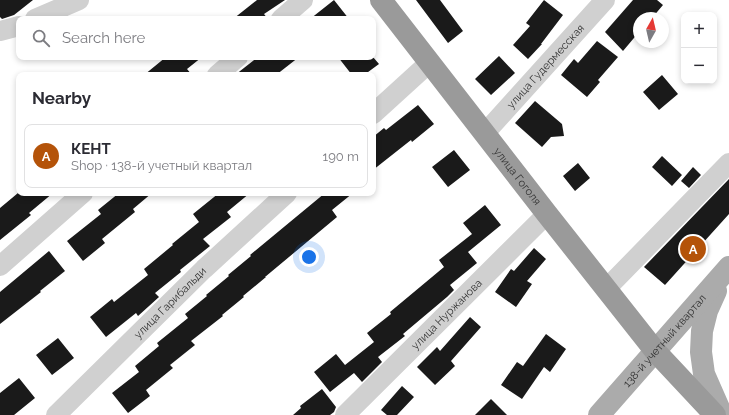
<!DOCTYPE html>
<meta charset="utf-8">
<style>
body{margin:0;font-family:Raleway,sans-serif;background:#f7f7f7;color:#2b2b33}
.controls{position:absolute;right:12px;top:12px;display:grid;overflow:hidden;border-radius:8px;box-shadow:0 2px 6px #0003}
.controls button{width:36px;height:36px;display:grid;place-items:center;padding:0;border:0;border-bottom:1px solid #e1e1e2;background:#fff;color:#2b2b33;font:20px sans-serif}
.compass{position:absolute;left:633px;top:12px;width:36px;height:36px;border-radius:50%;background:#fff;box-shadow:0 2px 6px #0003;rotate:8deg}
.you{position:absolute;left:309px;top:257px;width:14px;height:14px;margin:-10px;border:3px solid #fff;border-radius:50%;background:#1a73e8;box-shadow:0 0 0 6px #1a73e833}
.badge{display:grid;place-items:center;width:26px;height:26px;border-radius:50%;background:#b45309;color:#fff;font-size:13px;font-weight:700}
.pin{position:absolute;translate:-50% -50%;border:2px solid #fff;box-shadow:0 1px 4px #0006}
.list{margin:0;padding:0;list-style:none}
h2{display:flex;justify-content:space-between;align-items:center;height:52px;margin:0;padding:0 16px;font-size:17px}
h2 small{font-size:13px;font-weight:400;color:#7c7c81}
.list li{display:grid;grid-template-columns:26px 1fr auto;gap:12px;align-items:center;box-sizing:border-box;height:64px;margin:0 8px 8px;padding:0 8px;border:1px solid #e1e1e2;border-radius:8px}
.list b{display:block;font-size:15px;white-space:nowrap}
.list p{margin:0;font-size:13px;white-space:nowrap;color:#7c7c81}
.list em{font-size:13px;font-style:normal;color:#7c7c81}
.icon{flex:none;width:22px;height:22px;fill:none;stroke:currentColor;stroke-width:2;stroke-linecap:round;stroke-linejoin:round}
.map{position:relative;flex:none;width:729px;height:415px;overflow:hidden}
.search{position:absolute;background:#fff;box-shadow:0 2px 6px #0003;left:16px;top:16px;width:360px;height:44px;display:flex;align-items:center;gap:10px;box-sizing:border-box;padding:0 14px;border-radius:8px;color:#7c7c81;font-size:15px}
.panel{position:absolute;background:#fff;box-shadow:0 2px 6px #0003;left:16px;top:72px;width:360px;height:124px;border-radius:8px}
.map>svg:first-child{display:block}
</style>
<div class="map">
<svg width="729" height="415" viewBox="0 0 729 415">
<rect width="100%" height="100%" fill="#fff"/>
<path fill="#1a1a1a" d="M0,0H33L14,15L2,19L0,17Z
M257,0H285L264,14L268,19H233Z
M334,0L349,19H310Z
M416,0H440L463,31L448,43Z
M544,0L563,15L541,44H542L528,59L513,45L530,26L526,23Z
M633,0H657L663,5L652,18H639V32L623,51L605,32Z
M597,41L618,57L598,80L600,82L587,97L561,75L574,59L578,63Z
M499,56L515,73L491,95L475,79Z
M166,57H202L187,69L192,75H144Z
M258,57H299L276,75H235Z
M338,57H373L379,64L364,75H352Z
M662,75L678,94L659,110L643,92Z
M535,101L562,124L564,136L551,137L542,147L515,123Z
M418,105L434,124L412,142L411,140L373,170V137L384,128L386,130Z
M454,150L470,170L448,187L432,167Z
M662,156L682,175L672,186L652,167Z
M578,163L590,178L575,191L563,176Z
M693,167L701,175L689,188L681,181Z
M729,179V214L665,285L644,267Z
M18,193H53L29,213L31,215L0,240V208Z
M119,193H152L133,209L135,212L102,239L105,243L83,261L67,241L101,214L98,210Z
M219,193H250L227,212L231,217L203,239L210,246L180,270L181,272L155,293L159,297L138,316L136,313L106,337L90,317L112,299L114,302L148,275L144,269L173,245L172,244L199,222L193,214Z
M325,193H353L332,210L337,217L265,277H266L243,296L244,297L222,315L223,316L191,341L195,345L170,365L173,368L146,390L150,396L128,413L112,393L139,372L135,366L159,346L157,343L188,318L185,314L207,296L206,295L229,276L228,275L251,256L250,255Z
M485,205L501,225L468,252L477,263L450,285L454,290L447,297L403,334L405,336L378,357L382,362L362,382L354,373L330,392L314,372L336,354L345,365L374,342L367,333L391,314L390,312L444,267L439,260L472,234L463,223Z
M534,248L546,259L527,281L532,284L516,307L495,292L511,269L514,271Z
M49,251L65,271L40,291L41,292L0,324V292Z
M470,317L481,327L451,361L455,366L435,385L417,367L437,347L440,351Z
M546,334L566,349L550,372L544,367L522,399L501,385L517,362L523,366Z
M58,338L74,358L52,375L36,355Z
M19,378L35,398L14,415H0V393Z
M402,386L414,397L397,415H387L381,410Z
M322,389L336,407L334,412L330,415H293L301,408L300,406Z
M491,399L507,415H475Z"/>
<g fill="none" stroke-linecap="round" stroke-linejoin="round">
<g stroke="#d0d0d0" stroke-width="20">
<path d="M35,19L79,0"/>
<path d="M281,19L303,0"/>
<path d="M0,31L19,26"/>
<path d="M217,75L238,57"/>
<path d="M373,114L429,63"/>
<path id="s1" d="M485,133L605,0"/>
<path d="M0,266L83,193"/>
<path d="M606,289L729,163"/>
<path id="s2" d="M56,415L204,269L287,193"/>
<path id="s3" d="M345,415L547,214"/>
</g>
<g stroke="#ababab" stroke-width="22">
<path d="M716,291L707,311L702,331L701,352L704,374L722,415"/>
<path id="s4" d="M599,415L729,267"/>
</g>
<path stroke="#9a9a9a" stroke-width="22" id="s5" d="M381,0L547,214L656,352L715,415"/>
</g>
<g text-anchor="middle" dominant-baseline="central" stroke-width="4" stroke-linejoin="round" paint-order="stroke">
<g font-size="11" fill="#333" stroke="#fff">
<text stroke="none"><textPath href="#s1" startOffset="90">улица Гудермесская</textPath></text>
<text stroke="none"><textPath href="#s5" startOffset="223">улица Гоголя</textPath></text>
<text stroke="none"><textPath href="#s2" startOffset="160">улица Гарибальди</textPath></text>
<text stroke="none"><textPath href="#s3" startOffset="143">улица Нуржанова</textPath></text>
<text stroke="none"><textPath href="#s4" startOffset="99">138-й учетный квартал</textPath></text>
</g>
</g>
</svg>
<div class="controls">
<button>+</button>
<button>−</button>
</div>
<svg class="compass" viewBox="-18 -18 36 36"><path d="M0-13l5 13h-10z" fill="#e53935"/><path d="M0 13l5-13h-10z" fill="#7c7c81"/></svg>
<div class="you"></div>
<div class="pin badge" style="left:693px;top:249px">A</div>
<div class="search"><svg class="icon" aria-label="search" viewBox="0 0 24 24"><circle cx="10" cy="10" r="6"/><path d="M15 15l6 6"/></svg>Search here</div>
<section class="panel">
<h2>Nearby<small></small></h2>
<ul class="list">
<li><span class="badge">A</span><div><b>КЕНТ</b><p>Shop · 138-й учетный квартал</p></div><em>190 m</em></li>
</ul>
</section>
</div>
